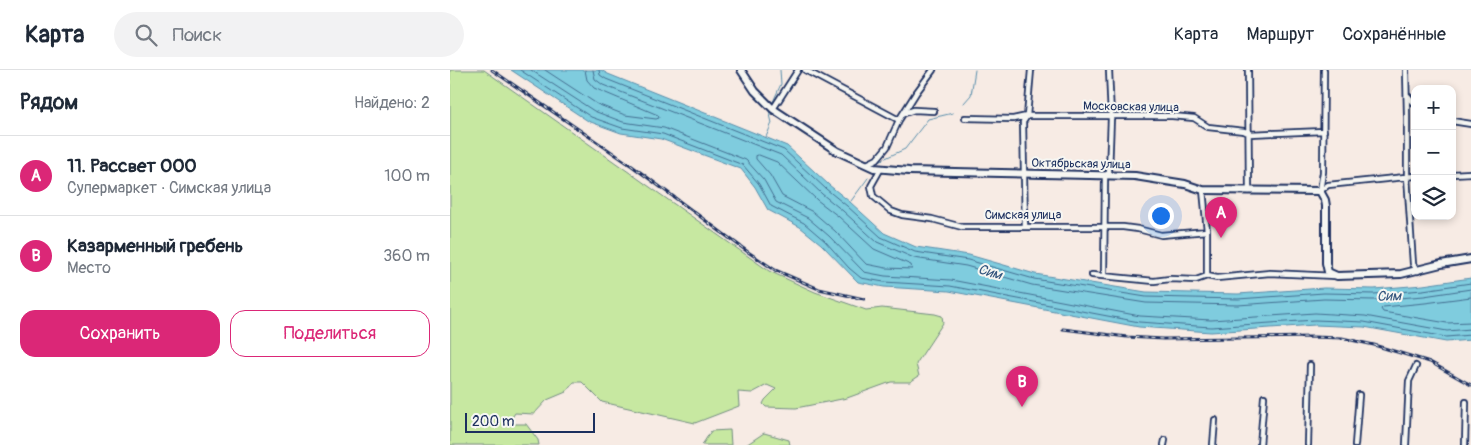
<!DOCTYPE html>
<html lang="ru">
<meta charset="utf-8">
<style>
body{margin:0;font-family:Pangolin,sans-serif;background:#f2f2f3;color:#1f2937}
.controls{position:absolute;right:15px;top:15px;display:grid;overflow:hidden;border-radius:10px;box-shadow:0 2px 8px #0003}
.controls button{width:45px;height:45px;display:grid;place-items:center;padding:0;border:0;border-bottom:1px solid #e0e1e3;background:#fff;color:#1f2937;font:25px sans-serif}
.scale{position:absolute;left:15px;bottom:12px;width:130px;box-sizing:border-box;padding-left:5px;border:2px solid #1b2f5e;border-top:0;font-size:14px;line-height:18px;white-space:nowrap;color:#1b2f5e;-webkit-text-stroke:4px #f6f6f2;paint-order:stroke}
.you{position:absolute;left:710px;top:145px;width:18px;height:18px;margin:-12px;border:4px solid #fff;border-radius:50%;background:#1a73e8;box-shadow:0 0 0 8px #1a73e833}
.badge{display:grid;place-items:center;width:32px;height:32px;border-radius:50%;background:#db2777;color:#fff;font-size:16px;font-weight:700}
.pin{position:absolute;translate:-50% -41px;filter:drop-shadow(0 1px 2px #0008)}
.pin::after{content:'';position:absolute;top:26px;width:18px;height:15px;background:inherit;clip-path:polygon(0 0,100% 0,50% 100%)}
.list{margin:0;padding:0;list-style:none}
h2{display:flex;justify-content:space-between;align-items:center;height:65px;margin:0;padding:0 20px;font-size:21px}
h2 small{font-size:16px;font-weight:400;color:#747a83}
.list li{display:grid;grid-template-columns:32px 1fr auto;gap:15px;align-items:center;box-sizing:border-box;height:80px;padding:0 20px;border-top:1px solid #e0e1e3}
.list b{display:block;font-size:19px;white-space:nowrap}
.list p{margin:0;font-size:16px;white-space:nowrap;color:#747a83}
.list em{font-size:16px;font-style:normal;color:#747a83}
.actions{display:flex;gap:10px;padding:15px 20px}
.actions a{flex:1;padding:11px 0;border:1px solid #db2777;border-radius:15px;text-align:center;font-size:18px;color:#db2777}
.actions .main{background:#db2777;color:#fff}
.icon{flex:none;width:28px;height:28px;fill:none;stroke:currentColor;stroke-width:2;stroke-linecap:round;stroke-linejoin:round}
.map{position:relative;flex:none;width:1021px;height:375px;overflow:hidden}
header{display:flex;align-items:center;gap:30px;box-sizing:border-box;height:70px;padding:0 25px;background:#fff;border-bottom:1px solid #e0e1e3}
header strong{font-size:24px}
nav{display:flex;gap:28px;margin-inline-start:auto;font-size:18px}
.search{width:350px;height:45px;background:#f2f2f3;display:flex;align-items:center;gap:12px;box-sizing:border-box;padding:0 18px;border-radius:28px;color:#747a83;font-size:19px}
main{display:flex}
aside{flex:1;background:#fff}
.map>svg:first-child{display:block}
</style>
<header>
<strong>Карта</strong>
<div class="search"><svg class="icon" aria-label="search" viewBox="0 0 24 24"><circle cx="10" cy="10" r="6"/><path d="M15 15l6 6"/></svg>Поиск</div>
<nav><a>Карта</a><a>Маршрут</a><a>Сохранённые</a></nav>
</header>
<main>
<aside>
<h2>Рядом<small>Найдено: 2</small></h2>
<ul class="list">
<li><span class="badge">A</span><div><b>11. Рассвет ООО</b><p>Супермаркет · Симская улица</p></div><em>100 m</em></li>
<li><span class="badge">B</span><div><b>Казарменный гребень</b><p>Место</p></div><em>360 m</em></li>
</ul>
<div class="actions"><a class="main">Сохранить</a><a>Поделиться</a></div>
</aside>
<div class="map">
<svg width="1021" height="375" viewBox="0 0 1021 375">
<rect width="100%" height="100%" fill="#f7ebe4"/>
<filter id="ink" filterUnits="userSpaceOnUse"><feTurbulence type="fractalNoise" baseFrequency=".02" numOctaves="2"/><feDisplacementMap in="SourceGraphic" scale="10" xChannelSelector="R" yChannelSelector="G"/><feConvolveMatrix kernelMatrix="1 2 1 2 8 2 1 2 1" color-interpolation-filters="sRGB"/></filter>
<g filter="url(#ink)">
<path fill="#c7e8a1" stroke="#718c80" d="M0,0H34L319,201L365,222L416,240L432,238L485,244L492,246L493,253L466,294L469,306L460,312H441L397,328L346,338L316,337L313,334L315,330L326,319L317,315L302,323L288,322L289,336L245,353L152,332L132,312H124L116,322L97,330L84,344L65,343L61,349L64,354H76L88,370L89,375H0Z
M280,360L281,375H252L261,361Z
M314,363L339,370L340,375H296Z"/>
<path fill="#7fccde" stroke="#578dab" d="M61,0H151L158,4L337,76L379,115L400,132L434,163L466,177L519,185L585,204L696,222L788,224L874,218L924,219L973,215L1021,208V270L996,272L914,257L865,255L761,262L689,257L499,221L434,217L408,212L371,174L350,157L318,140L305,117L291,99L211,69L171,63L138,51Z"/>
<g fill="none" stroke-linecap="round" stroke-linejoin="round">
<path stroke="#436e91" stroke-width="1" d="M70,0L141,47L172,58L213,64L293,95L309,114L321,136L354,153L375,171L399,198L411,208L434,212L500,216L689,252L761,257L865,250L914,252L996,267L1021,265
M81,0L144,41L173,52L214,58L296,90L314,110L326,132L358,148L379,166L414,202L435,206L501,210L690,246L761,250L865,243L915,246L997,261L1021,259
M95,0L147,34L175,45L206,49L209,48L208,45L144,18L137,10L135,0
M143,0L145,9L153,15L331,85L372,124L393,141L427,172L464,188L516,196L582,215L696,233L788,235L874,229L924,230L974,226L1021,219
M149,0L150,5L156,9L334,80L376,119L397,136L431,167L465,182L518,190L584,209L696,227L788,229L874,223L924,224L973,220L1021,213
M309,85L327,92L367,130L388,146L424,179L461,195L462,199L436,198L416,194L385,161L363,142L332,126L320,105L306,89V86Z
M1021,227L975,233L933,237L931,239L933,242L997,253L1021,252"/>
<path stroke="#578dab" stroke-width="1" d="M514,33L521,25L525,0
M322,34L331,14L330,0
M316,67L322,53L319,40
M429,91L455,79L478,49L503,43
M401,131L418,108"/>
<g stroke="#1b2f5e" stroke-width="8">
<path id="street" d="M355,0L449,50
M798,0L799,121
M956,0L957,45V106L963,194L968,201
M958,26L965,34
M323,39L348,0
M455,43L464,40L484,41
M515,48L563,49L577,46H722L744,48L758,57L794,61L800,64L874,61
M1002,51L1021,54
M417,94L427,89L437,77L449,50L466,23L483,0
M430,100L421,116L423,126L441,141L452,145L482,149L512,157H673L688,159L711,165L757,161
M1002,104L1021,103
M753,120L757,161V206
M870,121L873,102L874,0
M870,121L878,115L965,106
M575,156L573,52L577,46L581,0
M642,205L704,211L720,209L746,210L757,206L767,208L820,203L885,206
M654,205L655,107L659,102L661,47L659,0
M714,375L715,370
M763,375L765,350
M810,375L814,327
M858,375L860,295
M905,375L909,325
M956,375L959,311L966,296
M1015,375L1016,332"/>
</g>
<g stroke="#1b2f5e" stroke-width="10">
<path id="secondary" d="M291,0L305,21L323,39L387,81L424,98L459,101L685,106L735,114L753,120L870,121L875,130L876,136V193L878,202L887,206L951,204L991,194L1021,189"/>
</g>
<use href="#street" stroke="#f6f6f2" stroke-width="4.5"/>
<use href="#secondary" stroke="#f6f6f2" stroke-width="6"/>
<g stroke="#1b2f5e" stroke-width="3">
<path id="rail" d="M42,0L182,96L298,182L325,200L369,219L414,229
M613,259L677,267L713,269L863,267L892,268L924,275L980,292L1021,315"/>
</g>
<use href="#rail" stroke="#f6f6f2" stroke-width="1" stroke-dasharray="4" stroke-linecap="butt"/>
</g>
</g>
<g text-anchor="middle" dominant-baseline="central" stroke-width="4" stroke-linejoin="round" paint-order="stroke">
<g font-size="12" fill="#1b2f5e" stroke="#f6f6f2">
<text transform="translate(681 37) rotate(1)">Московская улица</text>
<text transform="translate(631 94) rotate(1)">Октябрьская улица</text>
<text x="573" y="145">Симская улица</text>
</g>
<g font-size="14" font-style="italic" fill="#34567e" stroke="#f6f6f2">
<text transform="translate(540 202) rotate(16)">Сим</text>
<text transform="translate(939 226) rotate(-2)">Сим</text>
</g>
</g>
</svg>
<div class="controls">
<button>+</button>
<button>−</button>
<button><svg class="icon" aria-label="layers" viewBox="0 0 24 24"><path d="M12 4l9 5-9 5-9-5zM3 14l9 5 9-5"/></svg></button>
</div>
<div class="scale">200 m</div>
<div class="you"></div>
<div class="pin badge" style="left:771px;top:168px">A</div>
<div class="pin badge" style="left:572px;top:337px">B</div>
</div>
</main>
